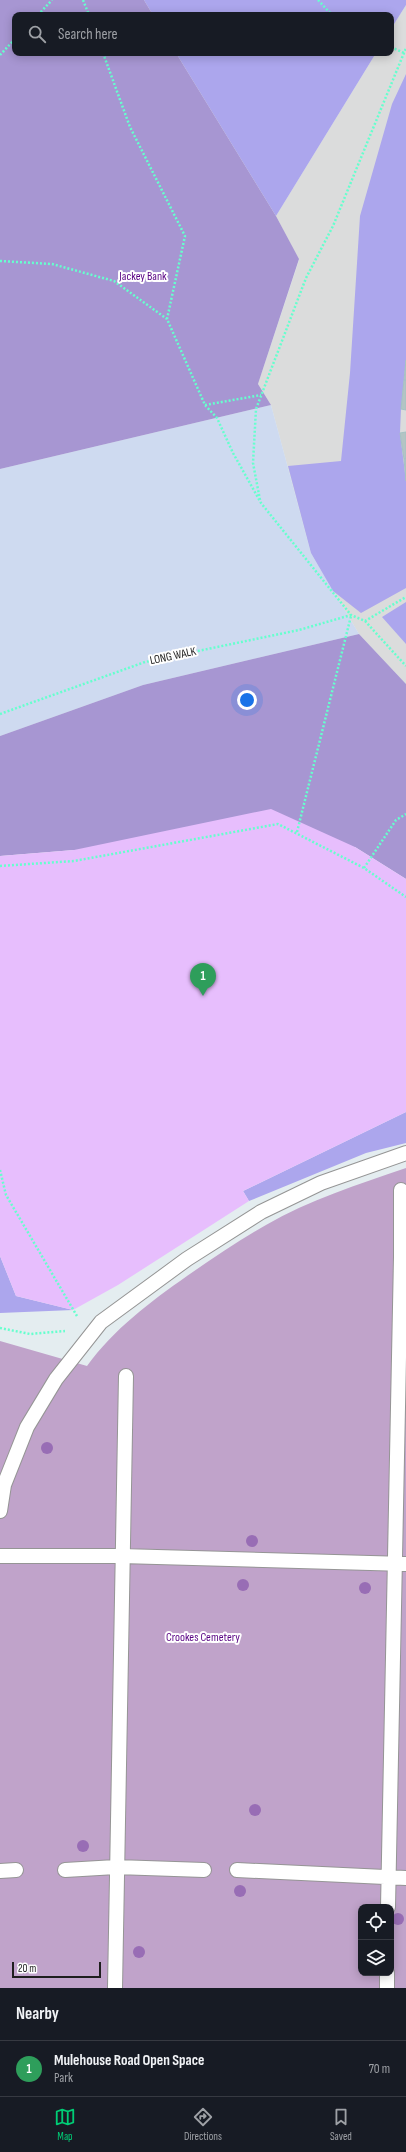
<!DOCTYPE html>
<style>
body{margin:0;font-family:"Sofia Sans Condensed",sans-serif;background:#20242c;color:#f1f3f6}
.controls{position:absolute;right:12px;bottom:12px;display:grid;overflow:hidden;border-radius:8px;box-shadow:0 2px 10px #0003}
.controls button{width:36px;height:36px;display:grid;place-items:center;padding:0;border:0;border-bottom:1px solid #363941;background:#171b24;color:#f1f3f6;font:20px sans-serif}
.scale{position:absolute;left:12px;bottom:10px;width:89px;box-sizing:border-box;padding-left:4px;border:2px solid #1e1e1e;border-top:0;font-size:11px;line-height:14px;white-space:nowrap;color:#1e1e1e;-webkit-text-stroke:3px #fff;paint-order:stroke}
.you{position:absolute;left:247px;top:700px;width:14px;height:14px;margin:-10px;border:3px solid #fff;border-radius:50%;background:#1a73e8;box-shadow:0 0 0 6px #1a73e833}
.badge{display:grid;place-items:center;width:26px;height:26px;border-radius:50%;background:#00cd76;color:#fff;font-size:13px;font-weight:700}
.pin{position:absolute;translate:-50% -33px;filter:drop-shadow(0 1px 2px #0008)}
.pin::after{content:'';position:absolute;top:21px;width:14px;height:12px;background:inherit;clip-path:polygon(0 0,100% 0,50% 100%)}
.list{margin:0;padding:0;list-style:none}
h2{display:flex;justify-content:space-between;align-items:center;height:52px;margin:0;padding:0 16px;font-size:17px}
h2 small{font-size:13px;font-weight:400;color:#9ea1a6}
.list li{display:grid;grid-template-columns:26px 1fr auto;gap:12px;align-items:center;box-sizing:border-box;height:56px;padding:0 16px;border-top:1px solid #363941}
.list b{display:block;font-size:15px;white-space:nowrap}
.list p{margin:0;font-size:13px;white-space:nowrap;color:#9ea1a6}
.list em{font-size:13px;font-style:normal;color:#9ea1a6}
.icon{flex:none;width:22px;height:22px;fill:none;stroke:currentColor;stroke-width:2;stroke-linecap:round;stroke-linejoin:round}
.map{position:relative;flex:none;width:406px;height:1988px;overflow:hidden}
.search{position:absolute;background:#171b24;box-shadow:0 2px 10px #0003;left:12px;right:12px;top:12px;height:44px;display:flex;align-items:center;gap:10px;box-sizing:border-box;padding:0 14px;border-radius:8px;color:#9ea1a6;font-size:15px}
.sheet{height:108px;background:#171b24}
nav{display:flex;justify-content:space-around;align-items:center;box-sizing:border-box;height:56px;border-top:1px solid #363941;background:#171b24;font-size:11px;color:#9ea1a6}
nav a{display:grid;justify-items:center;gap:2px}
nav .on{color:#00cd76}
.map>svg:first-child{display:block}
</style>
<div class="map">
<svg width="406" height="1988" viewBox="0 0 406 1988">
<rect width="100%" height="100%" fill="#e4edf0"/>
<path fill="#dbdcdc" d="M406,5V684L359,634L311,553L271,405L258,384L299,260L276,216L376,53H391V29Z"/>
<path fill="#cedaf0" d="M271,405L311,553L359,634L143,685L0,736V469Z"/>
<path fill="#aca6ed" d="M144,0H406V5L391,29V15H153Z
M176,53H376L276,216Z
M406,74V360L401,409L400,433L406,481V588L361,613L333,591L311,553L288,466L341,461L350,373L360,216L392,104Z
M406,602V644L382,617Z
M406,1112V1143L366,1153L249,1201L243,1191Z
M0,1256L16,1296L73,1310L0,1313Z"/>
<path fill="#a796d2" d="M0,0H144L153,15H15V53H176L276,216L299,259L258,384L271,405L0,469Z
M359,634L406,684V879L355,847L74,850L0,856V736L143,685Z"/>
<path fill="#c0a3ca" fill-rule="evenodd" d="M406,1168V1988H0V1341L87,1366C114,1329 150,1302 187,1276C213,1258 239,1240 266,1225C309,1200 359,1184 406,1168ZM361,1907H391V1973H361Z"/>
<path fill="#e7befd" d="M271,809L355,847L406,879V1112L243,1191L249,1201L118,1285L73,1310L16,1296L0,1256V856L74,850Z"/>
<path fill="#b3c4c4" stroke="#a5c2c3" d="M406,360V380H404Z
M404,380H406V410L401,409Z
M406,432V458L404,459L400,433Z
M406,458V481L404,459Z"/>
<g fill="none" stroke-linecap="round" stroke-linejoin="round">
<g stroke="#959595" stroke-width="16">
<path id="service" d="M401,1257V1190
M0,1511L4,1485L27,1427L56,1379L101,1322L187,1259L261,1212L321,1183L406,1153
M0,1556H121L406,1564
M65,1870L116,1867L204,1870
M237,1870L406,1878
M0,1871L16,1870
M388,1907L401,1257H406
M115,1988L126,1376
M387,1988V1973"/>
</g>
<path stroke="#66ffce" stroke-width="2.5" stroke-dasharray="2 2" stroke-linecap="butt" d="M83,0L89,15
M318,0L332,15
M38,15L52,0
M391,47L404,53
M103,53L130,127L185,236L167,319L205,405L217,418L233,453L261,503L351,615L365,621L406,597
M0,55L15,39
M0,261L52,264L114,281L167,319
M205,405L261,395
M260,500L253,463L256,409L306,278L333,226L406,48
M365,621L406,666
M0,714L145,662L299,630L351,615
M297,832L351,616
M0,866L74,861L278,824L364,868L406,897
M364,868L396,820L406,814
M0,1170L6,1195L77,1316
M0,1328L30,1334L65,1331"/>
<use href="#service" stroke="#fff" stroke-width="14"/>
</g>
<g fill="#986db5">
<circle cx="47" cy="1448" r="6"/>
<circle cx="252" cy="1541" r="6"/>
<circle cx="243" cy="1585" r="6"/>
<circle cx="365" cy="1588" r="6"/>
<circle cx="255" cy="1810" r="6"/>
<circle cx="83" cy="1846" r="6"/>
<circle cx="240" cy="1891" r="6"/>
<circle cx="398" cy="1919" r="6"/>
<circle cx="139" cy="1952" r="6"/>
</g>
<g text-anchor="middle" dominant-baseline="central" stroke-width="4" stroke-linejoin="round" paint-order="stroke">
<g font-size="12" fill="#590484" stroke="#fff">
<text x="143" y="276">Jackey Bank</text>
<text x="203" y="1637">Crookes Cemetery</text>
</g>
<g font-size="12" fill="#1e1e1e" stroke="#fff">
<text transform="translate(173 656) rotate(-12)">LONG WALK</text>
</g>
</g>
</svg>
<div class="controls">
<button><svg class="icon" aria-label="locate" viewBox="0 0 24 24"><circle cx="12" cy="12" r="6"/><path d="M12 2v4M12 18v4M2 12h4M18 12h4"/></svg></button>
<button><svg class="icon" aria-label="layers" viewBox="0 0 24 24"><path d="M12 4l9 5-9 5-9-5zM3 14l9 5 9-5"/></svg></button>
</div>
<div class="scale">20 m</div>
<div class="you"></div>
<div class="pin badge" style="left:203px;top:996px;background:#2e9e5b">1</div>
<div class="search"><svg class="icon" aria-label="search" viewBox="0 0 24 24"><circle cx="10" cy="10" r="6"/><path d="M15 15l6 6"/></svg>Search here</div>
</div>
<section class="sheet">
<h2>Nearby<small></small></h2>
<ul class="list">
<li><span class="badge" style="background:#2e9e5b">1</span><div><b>Mulehouse Road Open Space</b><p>Park</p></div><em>70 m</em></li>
</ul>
</section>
<nav>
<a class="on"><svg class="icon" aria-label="map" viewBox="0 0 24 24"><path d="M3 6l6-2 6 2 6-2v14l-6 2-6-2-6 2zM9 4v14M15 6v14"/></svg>Map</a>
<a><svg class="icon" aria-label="directions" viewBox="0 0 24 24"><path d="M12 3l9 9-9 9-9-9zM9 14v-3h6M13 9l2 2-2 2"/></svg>Directions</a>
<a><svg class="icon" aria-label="saved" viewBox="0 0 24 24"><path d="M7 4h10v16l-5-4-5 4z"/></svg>Saved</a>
</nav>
